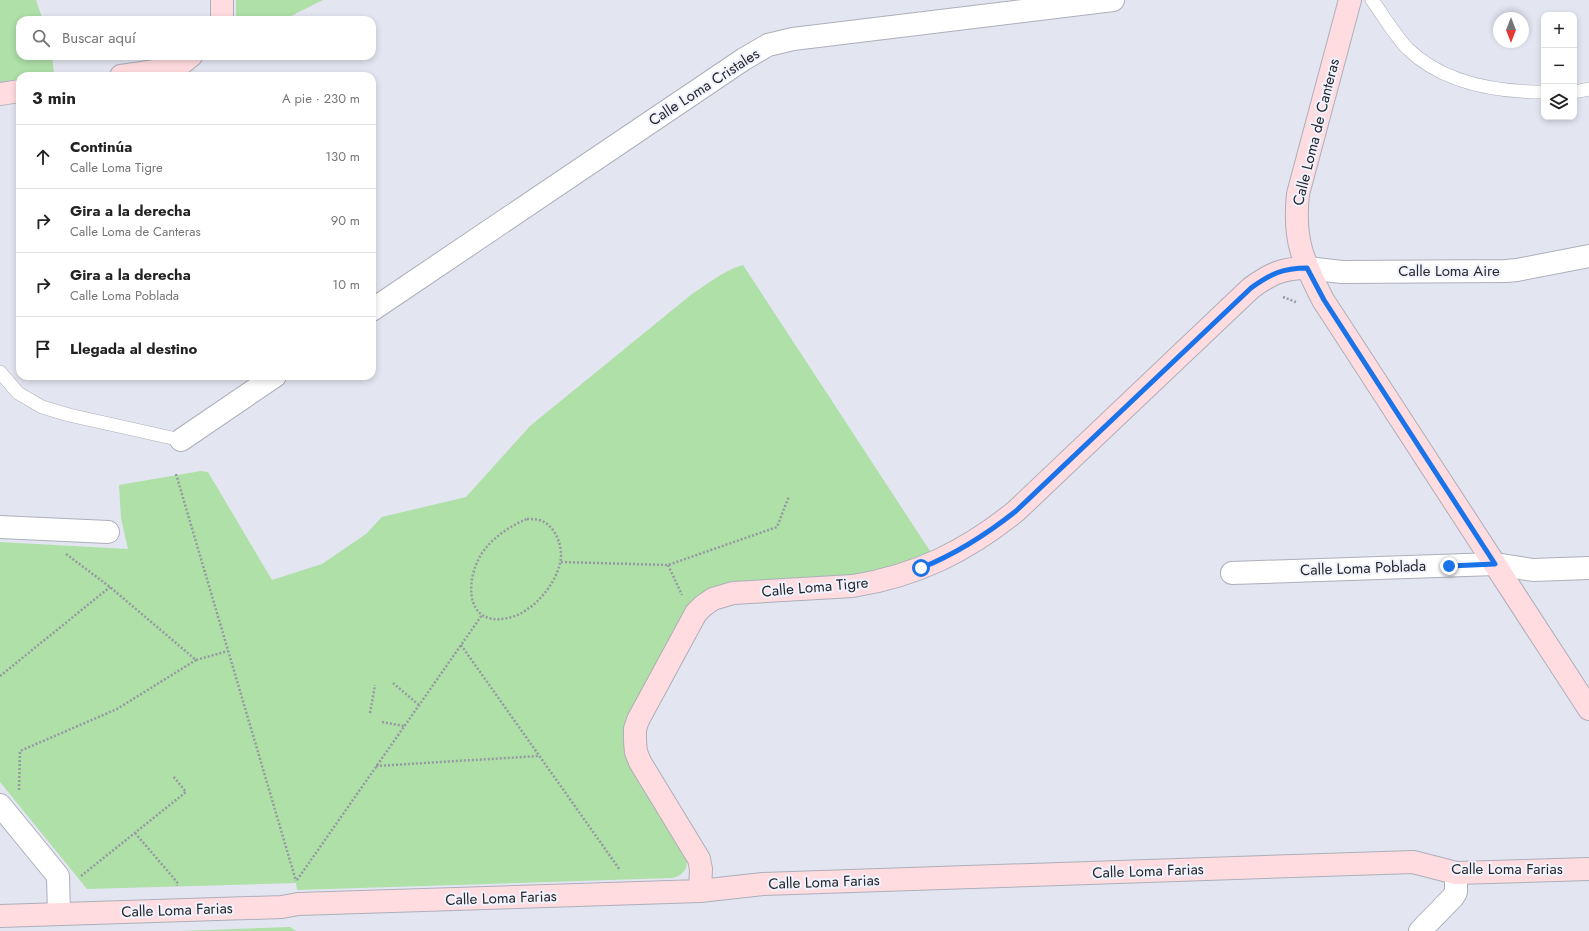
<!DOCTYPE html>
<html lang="es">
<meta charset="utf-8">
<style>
body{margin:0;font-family:Jost,sans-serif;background:#f6f6f6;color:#222}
.controls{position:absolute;right:12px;top:12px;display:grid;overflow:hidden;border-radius:8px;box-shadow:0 2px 6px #0003}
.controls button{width:36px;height:36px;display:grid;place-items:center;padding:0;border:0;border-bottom:1px solid #e0e0e0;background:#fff;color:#222;font:20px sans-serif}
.compass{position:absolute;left:1493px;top:12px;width:36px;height:36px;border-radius:50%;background:#fff;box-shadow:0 2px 6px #0003;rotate:180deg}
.stop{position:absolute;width:12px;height:12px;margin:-9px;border:3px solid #1a73e8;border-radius:50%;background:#fff}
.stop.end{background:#1a73e8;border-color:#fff;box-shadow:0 1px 4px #0008}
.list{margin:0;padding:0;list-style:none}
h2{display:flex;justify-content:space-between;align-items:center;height:52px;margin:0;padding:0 16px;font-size:17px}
h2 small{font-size:13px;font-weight:400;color:#767676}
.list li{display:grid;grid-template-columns:26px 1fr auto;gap:12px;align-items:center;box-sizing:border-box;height:64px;padding:0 16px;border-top:1px solid #e0e0e0}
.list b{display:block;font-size:15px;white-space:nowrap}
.list p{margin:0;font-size:13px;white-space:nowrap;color:#767676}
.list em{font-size:13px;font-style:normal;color:#767676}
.icon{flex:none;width:22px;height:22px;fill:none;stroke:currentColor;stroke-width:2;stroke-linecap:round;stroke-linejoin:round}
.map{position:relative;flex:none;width:1589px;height:931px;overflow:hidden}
.search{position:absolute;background:#fff;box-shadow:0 2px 6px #0003;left:16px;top:16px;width:360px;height:44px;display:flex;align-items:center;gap:10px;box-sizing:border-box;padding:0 14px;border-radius:12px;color:#767676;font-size:15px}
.panel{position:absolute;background:#fff;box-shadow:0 2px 6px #0003;left:16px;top:72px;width:360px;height:308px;border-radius:12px}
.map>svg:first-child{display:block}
</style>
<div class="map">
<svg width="1589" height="931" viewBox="0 0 1589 931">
<rect width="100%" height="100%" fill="#e3e5f1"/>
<path fill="#aee0a8" d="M0,0H36L43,20H20V56H52L54,74L40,76H20V79L0,82Z
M236,0H323L283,20H236Z
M743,265L930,551L916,561L866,575L733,584L629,715L687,860C687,870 683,875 673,878L297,890L296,883L87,889L0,782V542L128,549L121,518L119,485L201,471L208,472L272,580L322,564L366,534L382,517L466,497L530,426L692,294C708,284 724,270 743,265Z
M290,927L296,931H170H178Z"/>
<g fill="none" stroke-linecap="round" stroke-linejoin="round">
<g stroke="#adafba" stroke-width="14">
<path id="lane" d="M1372,0C1383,15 1395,36 1408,49C1443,83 1497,92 1544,92
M1574,92L1589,89
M0,372L18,393L42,407L69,415L181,440"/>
</g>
<g stroke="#adafba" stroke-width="24">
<path id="street" d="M1307,268L1342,272L1506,271L1517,270L1589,256
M372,310L744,59L768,45L793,39L1113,0
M181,440L275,376
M0,527L108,532
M1232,573L1495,564L1533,570L1589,568
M0,805L58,876L59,914
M1420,931L1453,897L1456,892V873"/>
</g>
<g stroke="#adafba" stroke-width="24">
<path id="secondary" d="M222,0V20
M1350,0L1298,194C1293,240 1303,261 1323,300L1589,709
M121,76L176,68L191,56
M0,94L20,91
M700,891L701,869L699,859L640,762L636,752L635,741V729L638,720L696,613L703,606L713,599L733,593L853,586C916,576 967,551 1016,511L1251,288C1270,274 1283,268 1307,268
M0,916L282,907L298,904L700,891L763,884L1413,862L1456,873L1589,869"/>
</g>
<path stroke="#9799a2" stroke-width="2.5" stroke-dasharray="2 2" stroke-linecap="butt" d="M1283,297L1296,302
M176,474L296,881
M527,519C532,519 537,519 542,521C556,527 564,548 560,563C555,586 532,613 508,618C462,628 465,574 485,549C495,536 512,525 527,519Z
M66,554L110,587L196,660L228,651
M561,562L668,565L777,527L789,496
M668,565L682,595
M461,645L620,870
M0,676L110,587
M393,683L419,705
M370,713L375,685
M382,722L404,726
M376,766L539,756
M19,790L20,751L117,709L196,660
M135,833L177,882V886
M81,876L186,792L173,776
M297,880L482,615"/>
<use href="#lane" stroke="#fff" stroke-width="13"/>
<use href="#street" stroke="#fff" stroke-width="22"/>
<use href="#secondary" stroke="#ffdcdf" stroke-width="22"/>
</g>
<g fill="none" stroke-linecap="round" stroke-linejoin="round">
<path stroke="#1a73e8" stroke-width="5" d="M921,568C956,554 987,534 1016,511L1251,288C1270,274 1283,268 1307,268L1324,300L1495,564L1449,566"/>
</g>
<g text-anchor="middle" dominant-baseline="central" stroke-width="4" stroke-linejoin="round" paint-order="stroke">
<g font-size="15" fill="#27282c" stroke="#f0f2fe">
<text transform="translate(704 87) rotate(-33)">Calle Loma Cristales</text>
<text transform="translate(1316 132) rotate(-76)">Calle Loma de Canteras</text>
<text x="1449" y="271">Calle Loma Aire</text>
<text transform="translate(1363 568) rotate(-2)">Calle Loma Poblada</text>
<text transform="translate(815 587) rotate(-5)">Calle Loma Tigre</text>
<text x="1507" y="869">Calle Loma Farias</text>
<text transform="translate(1148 871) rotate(-2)">Calle Loma Farias</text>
<text transform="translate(824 882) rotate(-2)">Calle Loma Farias</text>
<text transform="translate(501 898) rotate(-2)">Calle Loma Farias</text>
<text transform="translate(177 910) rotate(-2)">Calle Loma Farias</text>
</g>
</g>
</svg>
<div class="controls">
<button>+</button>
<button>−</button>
<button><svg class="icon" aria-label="layers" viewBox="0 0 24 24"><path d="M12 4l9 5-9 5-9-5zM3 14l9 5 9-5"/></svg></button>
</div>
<svg class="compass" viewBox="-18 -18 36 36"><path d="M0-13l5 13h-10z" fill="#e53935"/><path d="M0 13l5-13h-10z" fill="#767676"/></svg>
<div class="stop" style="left:921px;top:568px"></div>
<div class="stop end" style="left:1449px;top:566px"></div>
<div class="search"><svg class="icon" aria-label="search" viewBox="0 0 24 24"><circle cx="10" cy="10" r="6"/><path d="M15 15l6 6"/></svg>Buscar aquí</div>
<section class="panel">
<h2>3 min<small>A pie · 230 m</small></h2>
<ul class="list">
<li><svg class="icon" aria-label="ahead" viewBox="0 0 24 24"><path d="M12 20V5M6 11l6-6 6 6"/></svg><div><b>Continúa</b><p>Calle Loma Tigre</p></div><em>130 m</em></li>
<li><svg class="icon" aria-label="right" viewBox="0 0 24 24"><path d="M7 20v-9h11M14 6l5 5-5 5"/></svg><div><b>Gira a la derecha</b><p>Calle Loma de Canteras</p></div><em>90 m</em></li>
<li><svg class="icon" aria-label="right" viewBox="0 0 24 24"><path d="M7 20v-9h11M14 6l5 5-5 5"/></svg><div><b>Gira a la derecha</b><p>Calle Loma Poblada</p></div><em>10 m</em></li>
<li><svg class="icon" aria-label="arrive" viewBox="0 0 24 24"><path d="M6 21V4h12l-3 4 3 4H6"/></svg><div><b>Llegada al destino</b></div></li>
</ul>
</section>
</div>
